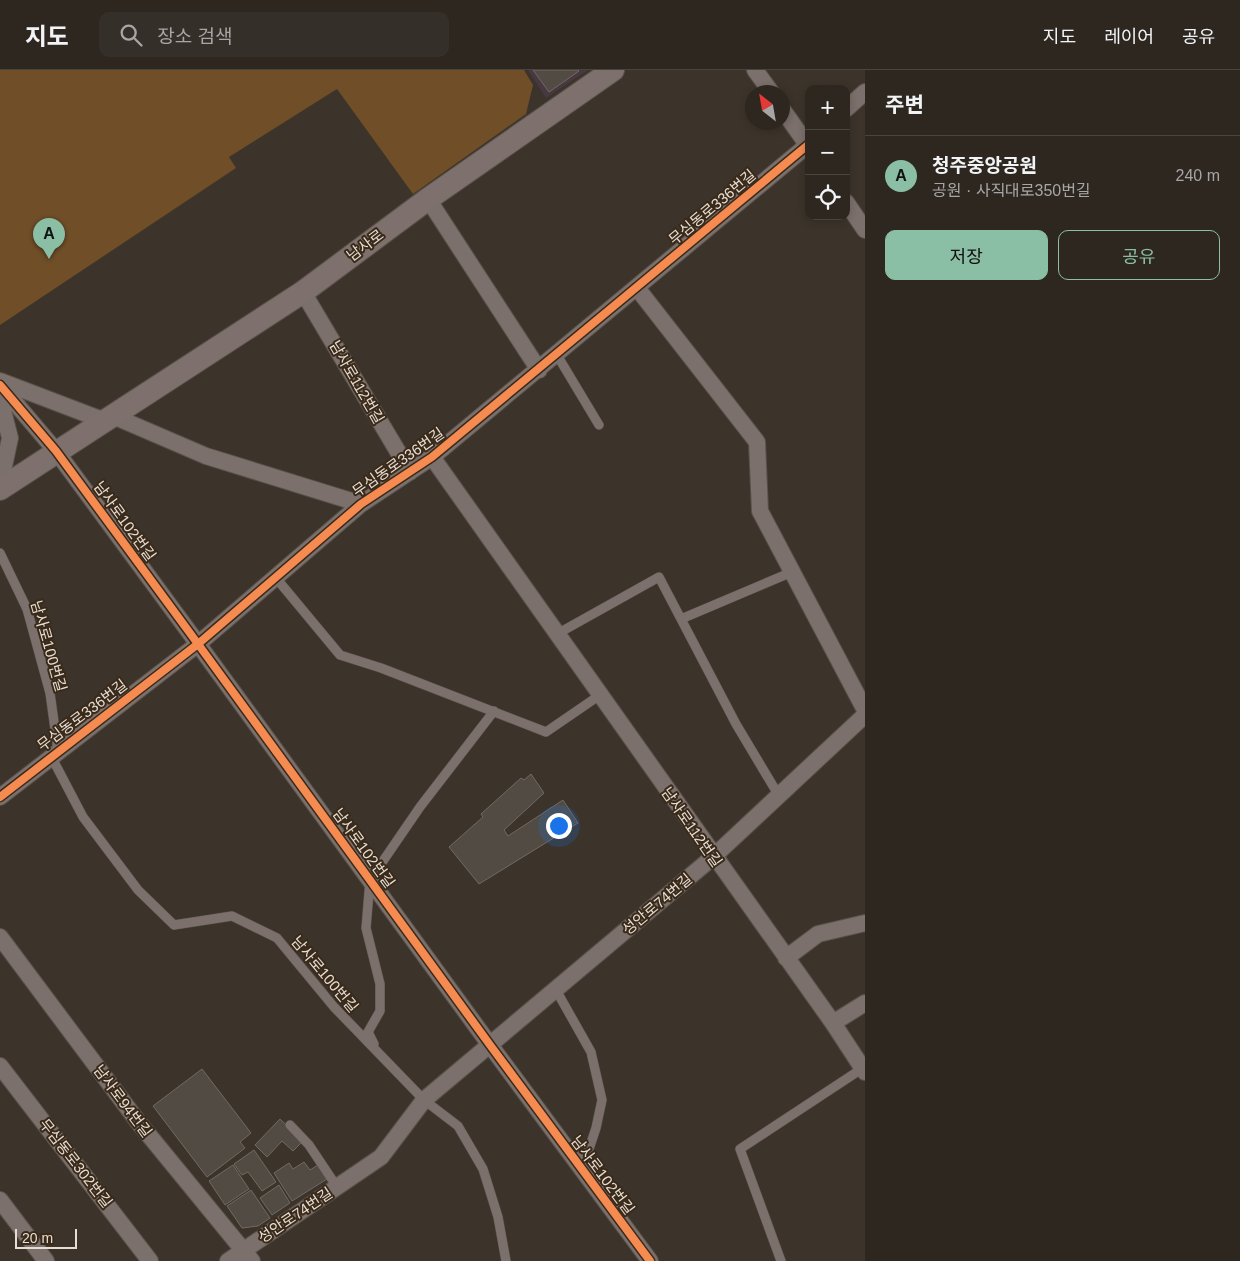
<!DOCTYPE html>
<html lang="ko">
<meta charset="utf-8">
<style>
body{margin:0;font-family:Arial,"Noto Sans KR",sans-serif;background:#352f29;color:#f1f3f6}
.controls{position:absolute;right:15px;top:15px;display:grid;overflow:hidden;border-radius:10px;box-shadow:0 2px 8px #0003}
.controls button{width:45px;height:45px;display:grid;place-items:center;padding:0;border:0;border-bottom:1px solid #48443e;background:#2d2720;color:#f1f3f6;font:25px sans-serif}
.compass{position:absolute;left:745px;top:15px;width:45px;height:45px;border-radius:50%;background:#2d2720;box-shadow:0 2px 8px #0003;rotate:329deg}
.scale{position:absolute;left:15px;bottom:12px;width:62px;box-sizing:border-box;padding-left:5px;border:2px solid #e7ddd3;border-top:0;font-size:14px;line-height:18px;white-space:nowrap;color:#e7ddd3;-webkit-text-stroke:4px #392a1a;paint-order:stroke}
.you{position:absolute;left:558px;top:755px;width:18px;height:18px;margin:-12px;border:4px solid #fff;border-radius:50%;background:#1a73e8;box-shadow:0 0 0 8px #1a73e833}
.badge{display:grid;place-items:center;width:32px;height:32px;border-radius:50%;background:#8abfa5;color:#111;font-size:16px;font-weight:700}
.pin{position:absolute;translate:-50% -41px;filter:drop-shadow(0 1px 2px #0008)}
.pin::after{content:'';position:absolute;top:26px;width:18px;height:15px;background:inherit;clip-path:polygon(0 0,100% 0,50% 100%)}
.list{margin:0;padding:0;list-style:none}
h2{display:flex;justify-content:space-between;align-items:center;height:65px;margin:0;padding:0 20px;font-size:21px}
h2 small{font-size:16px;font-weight:400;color:#a7a5a5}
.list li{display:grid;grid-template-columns:32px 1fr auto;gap:15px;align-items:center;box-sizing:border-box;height:80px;padding:0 20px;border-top:1px solid #48443e}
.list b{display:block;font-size:19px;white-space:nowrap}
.list p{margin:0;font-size:16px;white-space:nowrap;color:#a7a5a5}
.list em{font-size:16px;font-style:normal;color:#a7a5a5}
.actions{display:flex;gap:10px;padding:15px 20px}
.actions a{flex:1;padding:11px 0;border:1px solid #8abfa5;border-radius:10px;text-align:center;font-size:18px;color:#8abfa5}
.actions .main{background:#8abfa5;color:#111}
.icon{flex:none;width:28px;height:28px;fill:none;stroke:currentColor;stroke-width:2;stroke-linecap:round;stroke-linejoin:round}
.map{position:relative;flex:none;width:865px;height:1191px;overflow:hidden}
header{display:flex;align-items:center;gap:30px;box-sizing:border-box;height:70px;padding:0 25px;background:#2d2720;border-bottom:1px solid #48443e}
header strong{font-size:24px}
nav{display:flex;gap:28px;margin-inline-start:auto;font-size:18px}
.search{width:350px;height:45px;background:#352f29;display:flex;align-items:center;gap:12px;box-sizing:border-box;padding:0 18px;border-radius:10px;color:#a7a5a5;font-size:19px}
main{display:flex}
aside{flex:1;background:#2d2720}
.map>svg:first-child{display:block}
</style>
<header>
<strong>지도</strong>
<div class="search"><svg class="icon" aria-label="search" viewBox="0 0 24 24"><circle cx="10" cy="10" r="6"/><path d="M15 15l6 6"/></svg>장소 검색</div>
<nav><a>지도</a><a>레이어</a><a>공유</a></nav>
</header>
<main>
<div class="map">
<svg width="865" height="1191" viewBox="0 0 865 1191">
<rect width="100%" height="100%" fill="#3c342b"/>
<path fill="#473842" d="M528,0H588L546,28Z"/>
<path fill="#6f4e28" d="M0,0H524L533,15L526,44L413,124L337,19L229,87L236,98L0,255Z"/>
<path fill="#524b43" stroke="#716a63" d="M533,0H578L579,1L549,22Z
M531,704L544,723L504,760L508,766L563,730L578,753L479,814L449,777L483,747L481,744L521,708L524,710Z
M202,999L251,1063L240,1072L245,1078L207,1107L153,1036Z
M280,1049L303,1071L293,1081L282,1071L267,1087L255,1075Z
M254,1080L276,1112L262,1121L248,1102L242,1105L234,1094Z
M304,1092L310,1100L318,1095L327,1109L292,1131L274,1103L289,1093L293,1099Z
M233,1095L249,1119L225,1135L209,1111Z
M279,1115L290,1133L272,1145L260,1128Z
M251,1120L270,1148L258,1156L242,1158L227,1136Z"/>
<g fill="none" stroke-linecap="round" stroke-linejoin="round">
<g stroke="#59524b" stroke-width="10">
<path id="lane" d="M557,285L599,355
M0,483L27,539L50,623L58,681
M276,508L340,585L381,598L546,662L600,625
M681,549L792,502
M557,564L659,507L736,654L779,726
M51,686L83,747L138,820L174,855L232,846L277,868L334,937L424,1030L458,1056L483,1099L498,1147L506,1191
M556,920L591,982L602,1030L596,1058L582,1100
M374,974L368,962L380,941V914L366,858L370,810L420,737L494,641
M290,1055L309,1075L337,1117
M781,1191L740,1079L863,998"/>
</g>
<g stroke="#59524b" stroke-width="18">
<path id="street" d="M755,0L771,22
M782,39L809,77
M846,39L865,22
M428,129L539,300
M846,132L865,160
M637,218L757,372L760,441L865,640
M303,222L410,402
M0,311L105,351
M0,315L56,381L198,574L490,975L650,1191
M0,329L10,368L0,415
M113,346L206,386L361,434
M432,387L833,953L865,1002
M0,727L198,574L361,434L432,387L809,74
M0,867L139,1053L252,1191
M786,888L818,864L865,853
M833,953L865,933
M0,996L150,1191
M0,1130L46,1191
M228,1191L381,1087L424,1030L713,787L865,645"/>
</g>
<g stroke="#59524b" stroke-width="24">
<path id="secondary" d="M0,419L303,222L428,129L613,0"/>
</g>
<use href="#lane" stroke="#7c706c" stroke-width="9"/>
<use href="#street" stroke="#7c706c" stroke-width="16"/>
<use href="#secondary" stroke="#7e706c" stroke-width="22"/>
<g stroke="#392a1a" stroke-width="11">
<path id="cycleway" d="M0,315L56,381L198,574L490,975L650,1191
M0,727L198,574L361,434L432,387L809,74"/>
</g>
<use href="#cycleway" stroke="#f68b52" stroke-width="8"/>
</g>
<g text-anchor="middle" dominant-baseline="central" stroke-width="4" stroke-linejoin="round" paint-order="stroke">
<g font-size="15" fill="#e7ddd3" stroke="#392a1a">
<text transform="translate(712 137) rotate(-40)">무심동로336번길</text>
<text transform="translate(365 175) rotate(-37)">남사로</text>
<text transform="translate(357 312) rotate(60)">남사로112번길</text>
<text transform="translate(398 392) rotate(-35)">무심동로336번길</text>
<text transform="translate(125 451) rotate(54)">남사로102번길</text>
<text transform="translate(49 576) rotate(74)">남사로100번길</text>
<text transform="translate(82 645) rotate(-37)">무심동로336번길</text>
<text transform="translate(692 757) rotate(55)">남사로112번길</text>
<text transform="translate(364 778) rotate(54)">남사로102번길</text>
<text transform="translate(657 834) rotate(-40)">성안로74번길</text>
<text transform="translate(325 904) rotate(50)">남사로100번길</text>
<text transform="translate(123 1031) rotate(53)">남사로94번길</text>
<text transform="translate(76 1093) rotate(52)">무심동로302번길</text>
<text transform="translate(603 1105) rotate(53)">남사로102번길</text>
<text transform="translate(295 1145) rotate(-34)">성안로74번길</text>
</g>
</g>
</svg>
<div class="controls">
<button>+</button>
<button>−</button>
<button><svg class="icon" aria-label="locate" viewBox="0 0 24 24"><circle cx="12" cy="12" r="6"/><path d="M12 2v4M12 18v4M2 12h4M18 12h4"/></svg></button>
</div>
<svg class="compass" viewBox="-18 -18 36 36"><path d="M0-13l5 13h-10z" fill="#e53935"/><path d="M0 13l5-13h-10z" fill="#a7a5a5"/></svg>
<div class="scale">20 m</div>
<div class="you"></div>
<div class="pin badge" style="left:49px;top:189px">A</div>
</div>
<aside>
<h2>주변<small></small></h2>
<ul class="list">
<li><span class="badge">A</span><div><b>청주중앙공원</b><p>공원 · 사직대로350번길</p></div><em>240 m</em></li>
</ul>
<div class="actions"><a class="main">저장</a><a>공유</a></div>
</aside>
</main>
